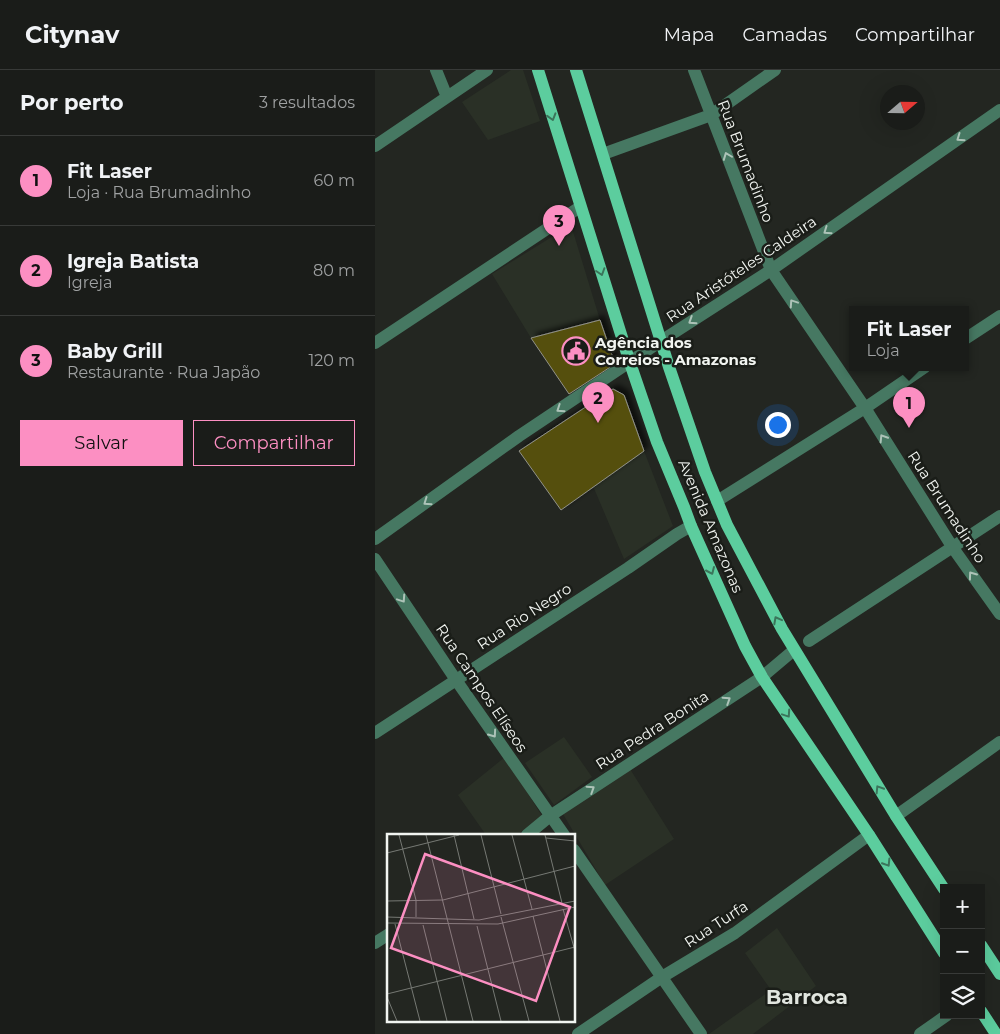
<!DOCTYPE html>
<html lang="pt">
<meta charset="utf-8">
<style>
body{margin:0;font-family:Montserrat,sans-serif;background:#232522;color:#f1f3f6}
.controls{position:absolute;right:15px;bottom:15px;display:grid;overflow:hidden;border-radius:0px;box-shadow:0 5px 20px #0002}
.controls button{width:45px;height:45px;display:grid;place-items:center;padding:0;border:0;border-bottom:1px solid #383a38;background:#1a1c19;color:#f1f3f6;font:25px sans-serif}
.compass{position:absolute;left:505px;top:15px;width:45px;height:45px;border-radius:50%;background:#1a1c19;box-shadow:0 5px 20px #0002;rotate:70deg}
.you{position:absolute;left:402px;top:354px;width:18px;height:18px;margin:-12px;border:4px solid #fff;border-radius:50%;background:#1a73e8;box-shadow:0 0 0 8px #1a73e833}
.badge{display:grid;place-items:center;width:32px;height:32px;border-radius:50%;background:#fc8fc2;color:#111;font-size:16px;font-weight:700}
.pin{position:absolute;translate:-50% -41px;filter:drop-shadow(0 1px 2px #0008)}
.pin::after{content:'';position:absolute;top:26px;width:18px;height:15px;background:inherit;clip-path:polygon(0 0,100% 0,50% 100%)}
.popup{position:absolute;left:474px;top:236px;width:120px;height:65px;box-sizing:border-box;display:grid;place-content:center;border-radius:0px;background:#1a1c19;filter:drop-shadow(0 1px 4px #0005);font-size:16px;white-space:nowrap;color:#9fa1a2}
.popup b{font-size:19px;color:#f1f3f6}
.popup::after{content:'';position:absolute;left:50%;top:100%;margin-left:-10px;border:10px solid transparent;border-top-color:#1a1c19}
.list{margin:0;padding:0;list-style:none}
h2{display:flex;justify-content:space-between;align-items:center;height:65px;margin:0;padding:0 20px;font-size:21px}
h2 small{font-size:16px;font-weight:400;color:#9fa1a2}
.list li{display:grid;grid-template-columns:32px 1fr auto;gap:15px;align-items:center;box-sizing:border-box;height:90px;padding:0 20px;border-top:1px solid #383a38}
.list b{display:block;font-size:19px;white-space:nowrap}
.list p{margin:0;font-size:16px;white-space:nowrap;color:#9fa1a2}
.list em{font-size:16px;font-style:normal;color:#9fa1a2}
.actions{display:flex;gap:10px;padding:15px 20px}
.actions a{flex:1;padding:11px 0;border:1px solid #fc8fc2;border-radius:0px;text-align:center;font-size:18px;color:#fc8fc2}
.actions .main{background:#fc8fc2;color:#111}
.icon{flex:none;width:28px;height:28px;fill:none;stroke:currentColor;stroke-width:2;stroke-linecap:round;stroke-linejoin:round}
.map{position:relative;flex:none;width:625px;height:964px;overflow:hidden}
header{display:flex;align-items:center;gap:30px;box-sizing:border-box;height:70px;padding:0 25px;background:#1a1c19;border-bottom:1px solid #383a38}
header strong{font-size:24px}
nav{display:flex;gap:28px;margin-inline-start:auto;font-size:18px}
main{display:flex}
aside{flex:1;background:#1a1c19}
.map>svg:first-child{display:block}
</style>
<header>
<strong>Citynav</strong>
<nav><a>Mapa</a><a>Camadas</a><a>Compartilhar</a></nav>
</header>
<main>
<aside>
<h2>Por perto<small>3 resultados</small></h2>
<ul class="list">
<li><span class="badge">1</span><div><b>Fit Laser</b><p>Loja · Rua Brumadinho</p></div><em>60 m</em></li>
<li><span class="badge">2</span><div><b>Igreja Batista</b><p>Igreja</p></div><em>80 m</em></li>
<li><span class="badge">3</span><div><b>Baby Grill</b><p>Restaurante · Rua Japão</p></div><em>120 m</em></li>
</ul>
<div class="actions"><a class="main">Salvar</a><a>Compartilhar</a></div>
</aside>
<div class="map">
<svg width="625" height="964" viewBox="0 0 625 964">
<defs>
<filter id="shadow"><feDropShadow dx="4.5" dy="-4.5" stdDeviation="2.5" flood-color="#0009"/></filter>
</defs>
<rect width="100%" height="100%" fill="#232621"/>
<path fill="#2a3026" d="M136,0H148L165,51L113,70L87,32Z
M196,155L225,250L156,268L117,204Z
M269,381L298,456L249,489L218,416Z
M189,667L217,707L179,735L150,693Z
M130,687L167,746L142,765H111L83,725Z
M255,699L299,769L230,815L188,744Z
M402,858L441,916L378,964H334L396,920L370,883Z"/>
<path fill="#545008" stroke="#91918a" filter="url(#shadow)" d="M225,250L240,294L194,324L156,268Z
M238,319L249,325L269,381L186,440L144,381Z"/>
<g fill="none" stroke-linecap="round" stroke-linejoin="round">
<path stroke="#467862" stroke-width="12" d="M61,0L72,27
M319,0L396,200L490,338L578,478L625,544
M0,76L112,0
M228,84L336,45L400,0
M590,269L625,246
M0,273L205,137
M342,431L490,338L550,297
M0,469L144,366L286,271L396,200L625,40
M0,489L81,610L189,765
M434,571L625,446
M0,663L253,498L302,464L316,456
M521,746L625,672
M152,765L175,746L387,607L419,580
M199,780L326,964
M0,873L14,864
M203,964L287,907L360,863L494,765
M545,964L572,945"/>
<path stroke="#5ccd9e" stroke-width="12" d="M163,0L255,293L282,372L309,437L316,456L370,576L387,607L494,765L569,883
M201,0L294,297L330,402L352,455L407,559L521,746L569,819
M606,875L625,904
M606,941L621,964"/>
</g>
<defs><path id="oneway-chevron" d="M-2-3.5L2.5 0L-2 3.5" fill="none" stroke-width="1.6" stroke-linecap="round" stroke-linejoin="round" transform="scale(1.25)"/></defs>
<g stroke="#3b755b">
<use href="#oneway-chevron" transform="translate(177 47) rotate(73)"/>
<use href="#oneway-chevron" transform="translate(226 202) rotate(72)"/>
<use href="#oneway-chevron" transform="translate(336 501) rotate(66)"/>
<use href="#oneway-chevron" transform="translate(402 550) rotate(-118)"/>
<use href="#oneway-chevron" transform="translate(412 644) rotate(56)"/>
<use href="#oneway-chevron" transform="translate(504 719) rotate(-122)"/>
<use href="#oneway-chevron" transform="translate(512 793) rotate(58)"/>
</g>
<g stroke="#adc3b8">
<use href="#oneway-chevron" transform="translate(585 68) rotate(145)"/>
<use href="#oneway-chevron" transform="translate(352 86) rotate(-111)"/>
<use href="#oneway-chevron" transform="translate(452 161) rotate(145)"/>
<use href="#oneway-chevron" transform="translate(418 233) rotate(-124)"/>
<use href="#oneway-chevron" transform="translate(317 251) rotate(147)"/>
<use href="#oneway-chevron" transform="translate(185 339) rotate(146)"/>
<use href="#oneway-chevron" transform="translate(508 368) rotate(-122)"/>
<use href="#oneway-chevron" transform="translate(52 432) rotate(145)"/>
<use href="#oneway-chevron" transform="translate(597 505) rotate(-126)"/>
<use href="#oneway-chevron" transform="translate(27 529) rotate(56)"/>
<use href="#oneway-chevron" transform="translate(352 630) rotate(-33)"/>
<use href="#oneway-chevron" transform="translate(118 664) rotate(55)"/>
<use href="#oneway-chevron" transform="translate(216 719) rotate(-33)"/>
</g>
<defs>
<g id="civic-ring" transform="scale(1.4375)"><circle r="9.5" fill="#1a1d18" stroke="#fc8fc2" stroke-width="1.5"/><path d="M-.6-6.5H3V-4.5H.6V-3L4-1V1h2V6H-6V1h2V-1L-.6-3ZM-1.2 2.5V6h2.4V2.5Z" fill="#fc8fc2"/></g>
</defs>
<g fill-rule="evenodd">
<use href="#civic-ring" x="201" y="281"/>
</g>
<g text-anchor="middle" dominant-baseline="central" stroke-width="5" stroke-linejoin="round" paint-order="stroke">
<g font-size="15" fill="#f2f5f1" stroke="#1a1d18">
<text transform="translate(371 91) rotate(69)">Rua Brumadinho</text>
<text transform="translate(366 199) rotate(-34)">Rua Aristóteles Caldeira</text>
<text transform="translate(572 437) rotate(57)">Rua Brumadinho</text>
<text transform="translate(336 456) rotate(67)">Avenida Amazonas</text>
<text transform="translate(149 546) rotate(-33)">Rua Rio Negro</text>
<text transform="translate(107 618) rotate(56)">Rua Campos Elíseos</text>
<text transform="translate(277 660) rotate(-33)">Rua Pedra Bonita</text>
<text transform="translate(341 854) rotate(-33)">Rua Turfa</text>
</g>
<g font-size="15" font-weight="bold" fill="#f2f5f1" stroke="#1a1d18" text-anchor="start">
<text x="220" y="272">Agência dos<tspan x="220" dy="17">Correios - Amazonas</tspan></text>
</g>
<g font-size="20" font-weight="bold" fill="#e1e5df" stroke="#1a1d18">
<text x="432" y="927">Barroca</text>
</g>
</g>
<g transform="translate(12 764)">
<rect width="188" height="188" fill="#232621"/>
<path fill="none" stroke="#767974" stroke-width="1" d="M12,1L29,66V83M39,1L86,187M67,1L87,85M94,1L114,80M125,1L145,75M158,1L175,69M159,4L188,7M0,19L72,1M0,67L56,66L188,32M176,75L188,117M146,82L173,187M0,83L92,86L188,67M114,83L142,187M0,89L111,90L188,73M8,90L33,187M36,91L60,187M90,92L114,187M0,160L188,113M0,163L10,187"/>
<path fill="#fc8fc2" fill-opacity="0.15" stroke="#fc8fc2" stroke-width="2.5" d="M38,20L183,73L149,167L4,114Z"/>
<rect width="188" height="188" fill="none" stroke="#f2f5f1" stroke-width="2.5"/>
</g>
</svg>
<div class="controls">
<button>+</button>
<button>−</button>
<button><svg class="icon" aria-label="layers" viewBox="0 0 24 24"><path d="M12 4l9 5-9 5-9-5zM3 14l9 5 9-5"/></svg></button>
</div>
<svg class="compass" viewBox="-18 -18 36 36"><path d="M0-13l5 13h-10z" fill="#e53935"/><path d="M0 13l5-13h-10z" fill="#9fa1a2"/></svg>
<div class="you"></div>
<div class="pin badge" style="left:534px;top:358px">1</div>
<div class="popup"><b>Fit Laser</b>Loja</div>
<div class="pin badge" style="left:223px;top:353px">2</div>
<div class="pin badge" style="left:184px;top:176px">3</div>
</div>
</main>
